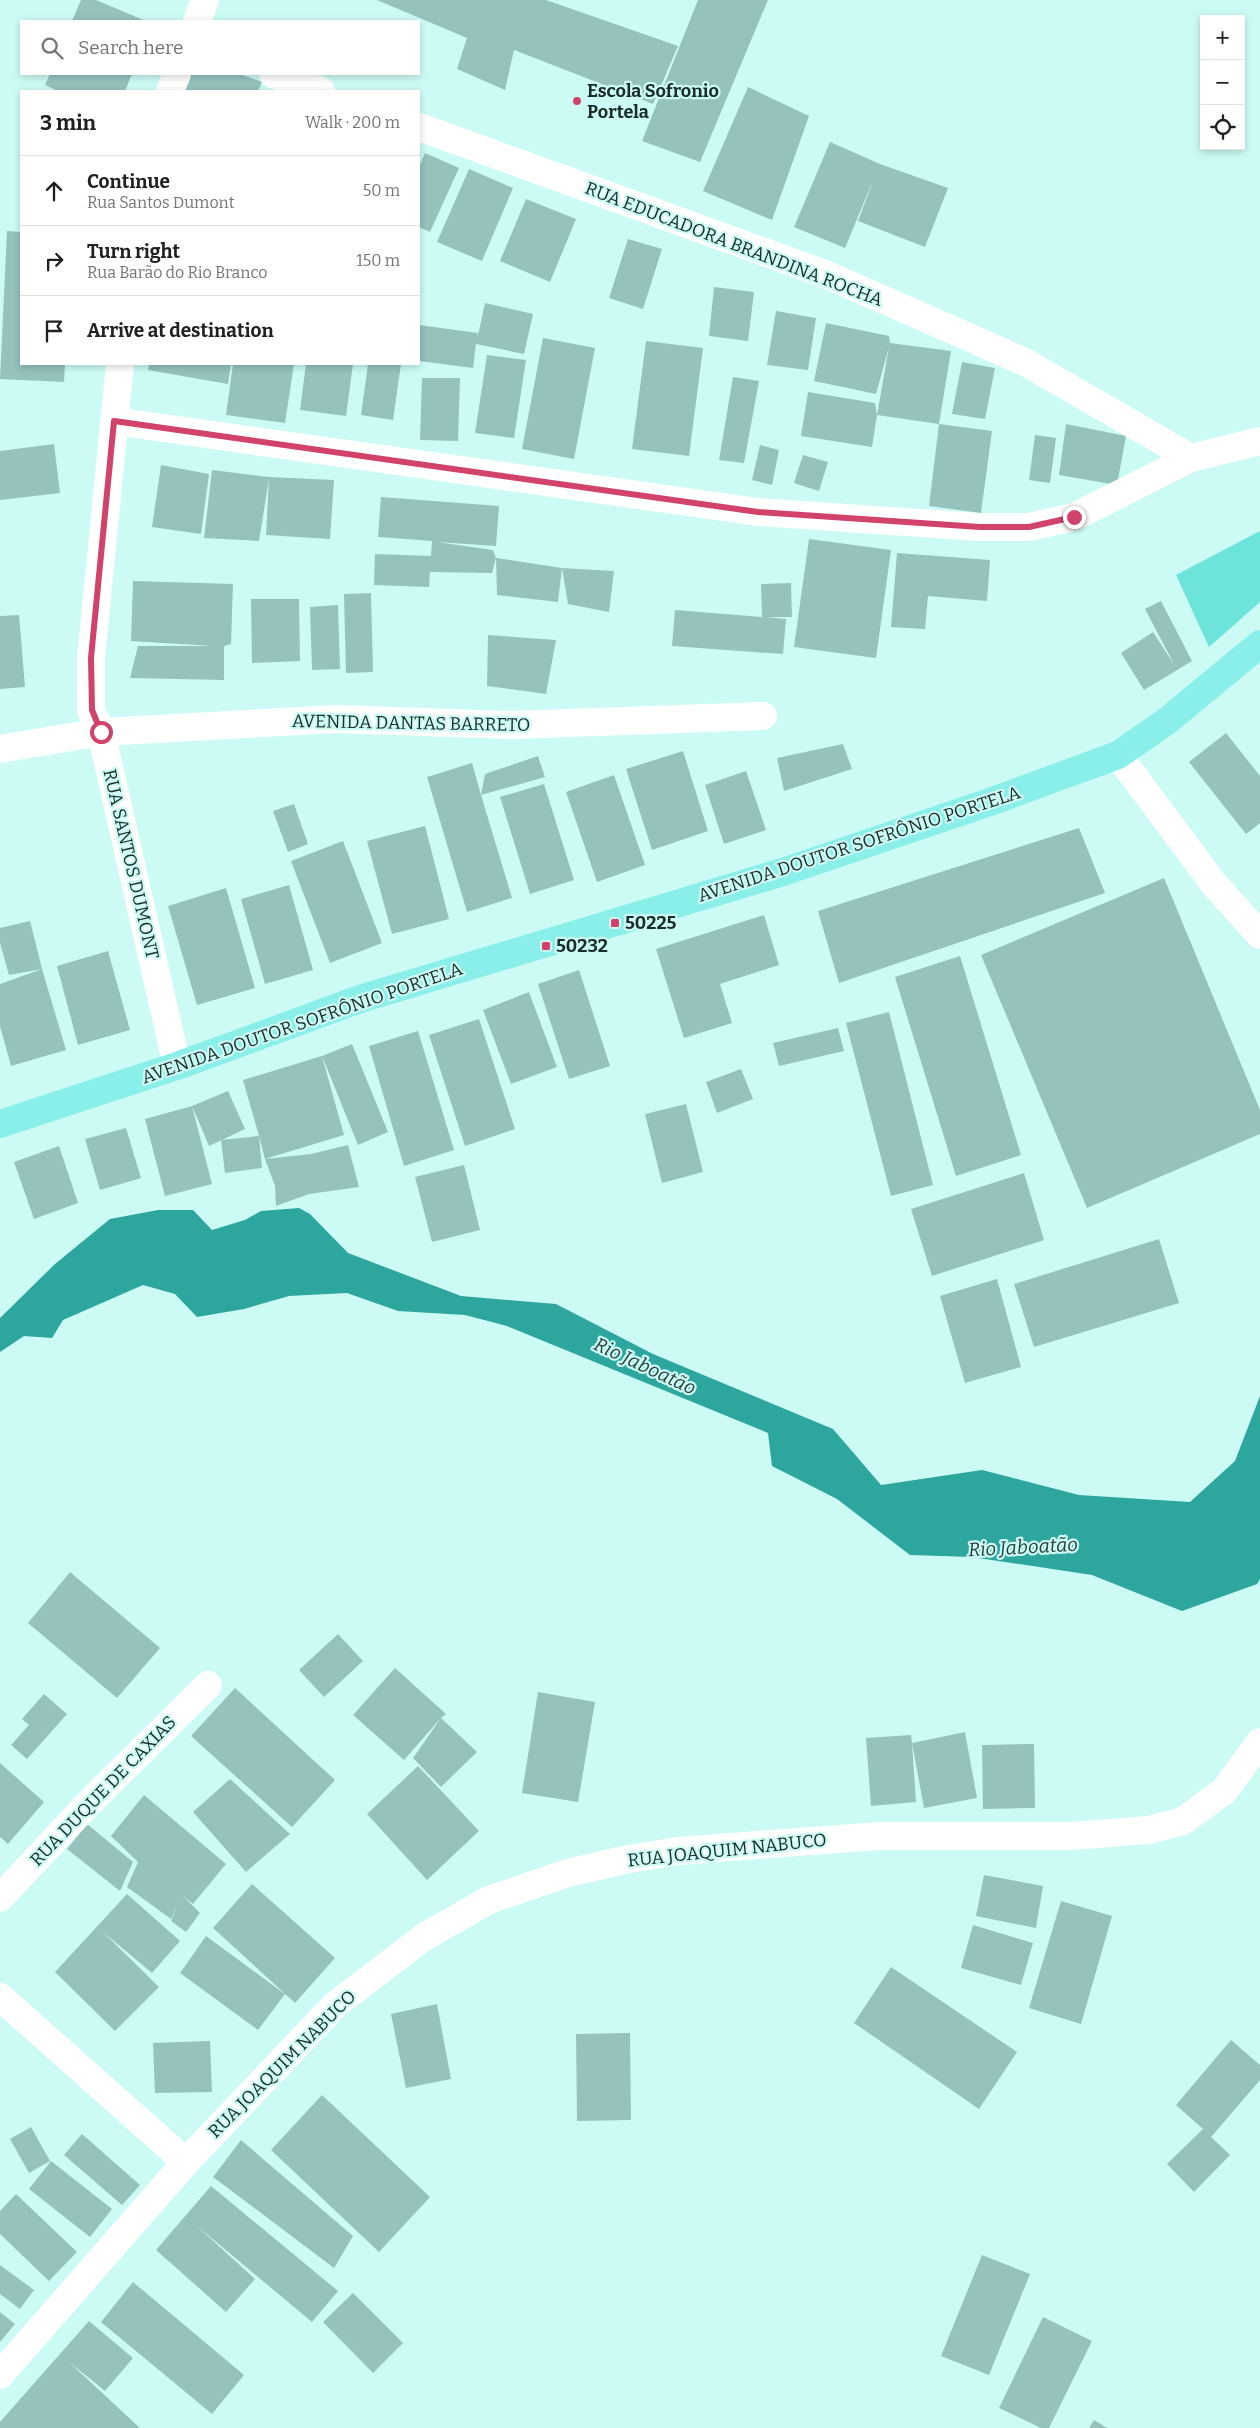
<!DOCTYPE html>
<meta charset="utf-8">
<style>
body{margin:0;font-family:Bitter,serif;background:#f2f2f2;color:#202124}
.controls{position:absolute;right:15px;top:15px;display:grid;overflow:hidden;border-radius:0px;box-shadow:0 2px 8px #0003}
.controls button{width:45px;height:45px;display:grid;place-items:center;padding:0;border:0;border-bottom:1px solid #e0e0e0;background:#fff;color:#202124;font:25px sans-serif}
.stop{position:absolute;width:15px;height:15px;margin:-11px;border:4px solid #d2436b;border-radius:50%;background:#fff}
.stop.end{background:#d2436b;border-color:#fff;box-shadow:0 1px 5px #0008}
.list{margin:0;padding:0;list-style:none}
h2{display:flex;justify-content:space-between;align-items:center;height:65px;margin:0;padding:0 20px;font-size:21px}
h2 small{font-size:16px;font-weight:400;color:#757577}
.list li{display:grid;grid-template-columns:32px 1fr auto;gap:15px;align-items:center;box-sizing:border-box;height:70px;padding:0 20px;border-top:1px solid #e0e0e0}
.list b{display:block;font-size:19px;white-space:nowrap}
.list p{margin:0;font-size:16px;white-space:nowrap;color:#757577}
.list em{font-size:16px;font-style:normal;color:#757577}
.icon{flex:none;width:28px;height:28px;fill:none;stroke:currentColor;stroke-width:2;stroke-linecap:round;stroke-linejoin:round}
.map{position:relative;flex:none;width:1260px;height:2428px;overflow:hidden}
.search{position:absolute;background:#fff;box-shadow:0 2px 8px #0003;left:20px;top:20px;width:400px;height:55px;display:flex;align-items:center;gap:12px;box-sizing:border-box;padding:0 18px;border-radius:0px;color:#757577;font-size:19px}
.panel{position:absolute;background:#fff;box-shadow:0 2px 8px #0003;left:20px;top:90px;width:400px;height:275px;border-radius:0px}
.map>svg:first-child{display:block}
</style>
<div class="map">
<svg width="1260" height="2428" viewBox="0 0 1260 2428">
<rect width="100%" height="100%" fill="#ccfbf5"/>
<path fill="#6ce4da" d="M1260,531V602L1209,647L1176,575Z"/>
<path fill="#2da69d" d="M299,1208L310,1214L348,1253L461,1296L556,1304L653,1354L833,1429L881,1485L982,1470L1079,1495L1190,1502L1235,1461L1260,1396V1579L1257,1584L1182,1611L1092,1575L972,1557L910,1555L837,1499L772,1466L768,1433L507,1326L465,1315L398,1311L347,1293L289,1296L244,1309L197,1317L175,1294L143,1285L63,1320L52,1338L24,1336L0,1352V1318L55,1264L110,1219L158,1210H193L212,1230L245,1220L261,1211Z"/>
<path fill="#95c2bd" d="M81,0H96L146,21H72Z
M377,0H546L678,46L653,104L514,50L505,90L457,69L467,38Z
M698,0H768L700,162L642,141Z
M50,74H132L125,91H58L45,85Z
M191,74H240L262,82L258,91H184Z
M748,87L809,116L772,220L703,191Z
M830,142L880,164L948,188L925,247L858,221L874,178L845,248L794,227Z
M425,153L459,168L430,232L419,227V167Z
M469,169L513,188L482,261L437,242Z
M526,199L576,219L550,282L500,261Z
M7,231L21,232V364H65L64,382L0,379Z
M628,239L662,249L643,309L609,298Z
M714,287L754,292L748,341L709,336Z
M485,303L533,314L524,354L476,344L473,368L419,361V325L478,333L477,340Z
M776,311L816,318L808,370L767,365Z
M826,323L889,336L890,343L951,351L939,424L877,415L872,447L801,436L808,392L875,403L877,415L889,347L876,394L814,381Z
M543,338L595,348L574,459L522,449Z
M646,341L703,348L689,456L632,449Z
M487,355L526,360L514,438L475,433Z
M962,362L995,368L985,419L952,414Z
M149,364H231L228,384L148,370Z
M233,364H294L285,423L226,415Z
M306,364H353L346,416L300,410Z
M368,364H401L393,420L361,415Z
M733,377L759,381L744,463L719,460Z
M422,378H460L458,441L420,440Z
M939,424L992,431L981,513L929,506Z
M1066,424L1126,436L1117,485L1059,475Z
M1035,435L1056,438L1050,483L1029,480Z
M54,444L60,493L0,500V451Z
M760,445L779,450L772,485L752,480Z
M803,455L828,462L819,491L794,483Z
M161,465L209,474L201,534L152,527Z
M212,470L269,477L334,480L330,539L266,535L269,479L259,541L204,538Z
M381,497L499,506L496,546L437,542L493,550L496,558L492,573L430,572L429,587L374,585L375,554L431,556L432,541L378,537Z
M809,539L891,550L876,658L794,647Z
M897,553L990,560L987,601L928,596L925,629L891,627Z
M496,558L562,568L558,602L497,595Z
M562,568L614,571L609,612L568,604Z
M133,581L233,584L231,644L224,646V680L130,678L138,646H213L131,641Z
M791,583L792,617H766L786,619L783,654L672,646L675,610L762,617L761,584Z
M371,593L373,672L346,673L344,594Z
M251,599H299L300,661L252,663Z
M1161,601L1192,661L1144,690L1121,653L1153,632L1175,666L1145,609Z
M338,605L340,669L312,670L310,607Z
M19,615L25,687L0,689V616Z
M488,635L556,640L546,694L487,686Z
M1226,733L1260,776V823L1246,834L1189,762Z
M843,744L852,769L784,791L777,758Z
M683,751L708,831L652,850L626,769Z
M538,756L545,777L481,795L512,898L467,912L427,777L472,763L481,795L485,774Z
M746,771L766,830L724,844L705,785Z
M614,775L645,865L597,882L566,792Z
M544,784L574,880L530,894L500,797Z
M294,804L308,844L288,852L273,811Z
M425,826L449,919L392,934L367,841Z
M1079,828L1105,893L839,983L818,911Z
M343,841L382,943L330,963L291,861Z
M1164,878L1260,1110V1134L1087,1208L981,955Z
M289,885L313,970L265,984L241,899Z
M226,888L255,988L197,1005L168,906Z
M764,915L779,965L720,984L732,1023L684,1038L656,949Z
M30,921L42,969L9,975L0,943V928Z
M108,951L130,1030L78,1045L57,966Z
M960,956L1021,1155L956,1176L895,977Z
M42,969L66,1050L11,1066L0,1026V984Z
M579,970L610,1066L569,1079L538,984Z
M529,992L557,1067L511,1084L483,1010Z
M889,1012L933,1185L891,1196L846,1023Z
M479,1019L515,1129L465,1146L429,1035Z
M838,1028L844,1051L779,1066L773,1043Z
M418,1031L454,1150L404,1166L369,1046Z
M352,1044L388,1132L358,1145L322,1056Z
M322,1056L344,1135L265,1159L311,1154L348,1145L359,1187L309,1194L276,1206L275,1186L265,1159L259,1136L262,1168L225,1173L221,1140L259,1136L243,1080Z
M741,1069L753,1099L717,1113L706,1082Z
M228,1091L245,1129L209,1146L192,1106Z
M686,1104L703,1172L662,1183L645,1114Z
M192,1106L212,1184L165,1196L145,1119Z
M126,1128L141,1178L100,1190L85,1139Z
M59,1146L78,1203L34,1219L14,1162Z
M464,1165L480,1230L432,1242L415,1177Z
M1024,1173L1044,1240L932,1276L911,1209Z
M1159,1239L1179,1303L1034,1347L1014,1284Z
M997,1279L1021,1367L965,1383L940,1296Z
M70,1572L160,1648L117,1698L28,1623Z
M338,1634L363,1661L324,1697L299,1670Z
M395,1668L446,1714L441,1718L477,1752L441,1787L413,1758L441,1718L404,1760L353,1715Z
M235,1688L335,1780L292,1827L191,1736Z
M538,1692L595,1702L578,1802L522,1793Z
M44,1694L67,1714L27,1759L11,1745L29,1725L22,1719Z
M965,1732L977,1798L924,1808L912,1743L916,1802L871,1806L866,1738L911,1735L912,1743Z
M1034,1744L1035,1808L983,1809L982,1745Z
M0,1763L44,1802L8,1844L0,1837Z
M418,1766L479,1831L427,1880L367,1814Z
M230,1779L290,1834L246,1872L193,1812Z
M144,1795L226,1864L193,1904L183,1896L200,1913L186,1932L171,1921L178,1903L171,1919L127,1887L138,1862L111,1836Z
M87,1824L133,1862L120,1891L67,1849Z
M984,1875L1043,1886L1036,1928L976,1916Z
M252,1884L335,1958L295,2003L213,1928Z
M127,1894L180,1941L152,1973L103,1932L159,1987L115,2031L55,1972Z
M1061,1901L1112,1916L1081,2024L1029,2008Z
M973,1925L1033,1943L1021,1985L961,1968Z
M206,1936L285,1994L258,2030L180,1973Z
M891,1967L1017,2052L979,2109L854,2023Z
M437,2004L451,2079L406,2088L391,2014Z
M630,2033L631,2120L577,2121L576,2034Z
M1231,2040L1260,2065V2080L1211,2137L1230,2155L1194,2192L1167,2164L1203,2129L1176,2105Z
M210,2041L212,2092L155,2093L153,2043Z
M322,2095L430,2197L379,2252L271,2150Z
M31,2127L50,2161L29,2173L10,2139Z
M82,2134L140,2185L122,2205L64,2155Z
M241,2140L353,2236L334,2268L213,2177Z
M51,2161L112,2209L90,2237L29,2189Z
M211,2186L338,2291L312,2322L197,2226L255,2279L226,2312L156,2250Z
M16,2194L77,2252L49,2281L0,2234V2211Z
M982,2255L1030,2274L989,2375L941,2356Z
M0,2265L34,2290L20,2309L0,2294Z
M133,2282L244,2375L212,2414L101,2322Z
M353,2293L403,2343L373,2373L323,2322Z
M0,2312L15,2324L0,2342Z
M1043,2317L1092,2341L1049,2428H1041L999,2408Z
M89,2321L133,2358L105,2391L69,2362L140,2428H0V2422Z
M1094,2420L1107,2428H1089Z"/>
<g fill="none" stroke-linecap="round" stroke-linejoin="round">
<path stroke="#fff" stroke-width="28" d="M197,21L205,0
M273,74L321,91
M170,91L177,74
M419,127L825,274L1025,362L1191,458L1260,441
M120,364L91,658V710L101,732L177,1066
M114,421L758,512L979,527H1029L1074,517L1191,458
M0,749L101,732L336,719L513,725L763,716
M0,1898L86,1806L208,1685
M0,1997L186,2162
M0,2375L186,2162L335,2005L424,1937L489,1900L568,1873L624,1860L678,1851L879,1836H1071L1149,1830L1183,1821L1224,1791L1260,1742"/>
<path stroke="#fff" stroke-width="28" d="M1118,755L1214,884L1260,935"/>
<path stroke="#8aefe8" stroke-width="28" d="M0,1124L177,1066L360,999L783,872L990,802L1118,755L1167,721L1260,644"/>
</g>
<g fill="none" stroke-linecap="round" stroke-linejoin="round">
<path stroke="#d2436b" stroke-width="6" d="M101,732L92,710L91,658L114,421L758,512L980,527H1029L1074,517"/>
</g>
<g fill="#d2436b" stroke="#ccfbf5" stroke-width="2">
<circle cx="577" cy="101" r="5"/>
<rect x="610" y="918" width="10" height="10" rx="2.5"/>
<rect x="541" y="941" width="10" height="10" rx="2.5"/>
</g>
<g text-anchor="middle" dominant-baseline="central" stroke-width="4.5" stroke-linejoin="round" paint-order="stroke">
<g font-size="18" font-weight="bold" fill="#1a2c2a" stroke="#ccfbf5" text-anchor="start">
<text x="587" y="91">Escola Sofronio<tspan x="587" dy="21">Portela</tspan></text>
<text x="625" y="923">50225</text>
<text x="556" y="946">50232</text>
</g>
<g font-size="18" fill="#1a2c2a" stroke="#ccfbf5">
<text transform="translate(734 244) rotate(21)">RUA EDUCADORA BRANDINA ROCHA</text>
<text transform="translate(411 723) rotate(1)">AVENIDA DANTAS BARRETO</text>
<text transform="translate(859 844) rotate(-18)">AVENIDA DOUTOR SOFRÔNIO PORTELA</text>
<text transform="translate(131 864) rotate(77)">RUA SANTOS DUMONT</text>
<text transform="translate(302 1023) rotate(-19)">AVENIDA DOUTOR SOFRÔNIO PORTELA</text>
<text transform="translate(103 1791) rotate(-46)">RUA DUQUE DE CAXIAS</text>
<text transform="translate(727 1850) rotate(-6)">RUA JOAQUIM NABUCO</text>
<text transform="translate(282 2064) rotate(-45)">RUA JOAQUIM NABUCO</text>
</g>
<g font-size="19" font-style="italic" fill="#253f3c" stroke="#ccfbf5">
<text transform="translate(645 1366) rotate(25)">Rio Jaboatão</text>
<text transform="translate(1023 1547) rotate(-3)">Rio Jaboatão</text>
</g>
</g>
</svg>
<div class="controls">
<button>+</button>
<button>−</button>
<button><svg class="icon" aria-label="locate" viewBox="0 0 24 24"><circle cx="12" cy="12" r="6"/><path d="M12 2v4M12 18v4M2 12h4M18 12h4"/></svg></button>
</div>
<div class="stop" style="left:101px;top:732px"></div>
<div class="stop end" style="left:1074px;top:517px"></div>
<div class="search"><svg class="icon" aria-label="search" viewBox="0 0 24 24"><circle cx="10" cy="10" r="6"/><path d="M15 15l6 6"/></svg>Search here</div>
<section class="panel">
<h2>3 min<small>Walk · 200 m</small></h2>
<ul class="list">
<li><svg class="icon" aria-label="ahead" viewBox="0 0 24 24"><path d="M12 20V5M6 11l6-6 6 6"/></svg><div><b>Continue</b><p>Rua Santos Dumont</p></div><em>50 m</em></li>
<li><svg class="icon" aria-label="right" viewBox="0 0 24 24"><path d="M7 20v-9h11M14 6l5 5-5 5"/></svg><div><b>Turn right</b><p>Rua Barão do Rio Branco</p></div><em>150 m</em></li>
<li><svg class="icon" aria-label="arrive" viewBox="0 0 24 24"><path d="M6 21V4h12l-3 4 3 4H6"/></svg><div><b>Arrive at destination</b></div></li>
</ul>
</section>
</div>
